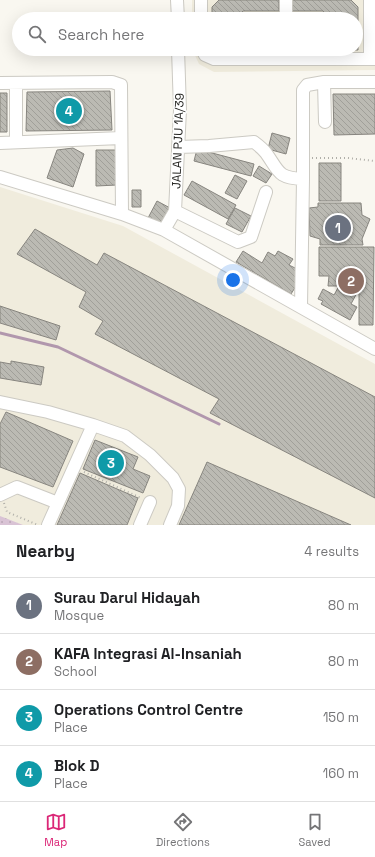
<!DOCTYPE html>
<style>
body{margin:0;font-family:"Space Grotesk",sans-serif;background:#f6f6f6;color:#202124}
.you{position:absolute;left:233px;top:280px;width:14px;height:14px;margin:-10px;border:3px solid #fff;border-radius:50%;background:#1a73e8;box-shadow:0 0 0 6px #1a73e833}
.badge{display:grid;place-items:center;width:26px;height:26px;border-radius:50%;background:#db2777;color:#fff;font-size:13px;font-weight:700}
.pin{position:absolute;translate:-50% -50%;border:2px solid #fff;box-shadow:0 1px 4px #0006}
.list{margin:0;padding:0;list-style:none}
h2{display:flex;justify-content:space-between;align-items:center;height:52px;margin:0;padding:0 16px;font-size:17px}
h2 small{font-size:13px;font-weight:400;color:#757577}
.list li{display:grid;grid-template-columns:26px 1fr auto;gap:12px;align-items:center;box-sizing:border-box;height:56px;padding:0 16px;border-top:1px solid #e0e0e0}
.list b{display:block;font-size:15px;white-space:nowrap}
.list p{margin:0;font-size:13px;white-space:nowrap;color:#757577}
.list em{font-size:13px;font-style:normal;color:#757577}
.icon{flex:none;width:22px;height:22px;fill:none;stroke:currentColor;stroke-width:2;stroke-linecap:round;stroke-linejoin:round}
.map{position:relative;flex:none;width:375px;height:525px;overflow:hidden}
.search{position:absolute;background:#fff;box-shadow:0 4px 16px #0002;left:12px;right:12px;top:12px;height:44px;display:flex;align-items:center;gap:10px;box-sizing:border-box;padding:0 14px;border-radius:22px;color:#757577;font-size:15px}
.sheet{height:276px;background:#fff}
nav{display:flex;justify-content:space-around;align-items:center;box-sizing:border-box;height:56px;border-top:1px solid #e0e0e0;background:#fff;font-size:11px;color:#757577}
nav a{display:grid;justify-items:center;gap:2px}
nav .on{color:#db2777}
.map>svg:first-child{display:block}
</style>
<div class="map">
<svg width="375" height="525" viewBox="0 0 375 525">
<defs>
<pattern id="grass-dots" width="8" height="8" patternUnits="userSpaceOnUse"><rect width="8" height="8" fill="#d9c3d5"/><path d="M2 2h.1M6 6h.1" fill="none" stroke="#baa7b6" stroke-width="1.8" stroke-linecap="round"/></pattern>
<pattern id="building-back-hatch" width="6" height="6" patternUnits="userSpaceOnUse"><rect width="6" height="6" fill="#bbbab3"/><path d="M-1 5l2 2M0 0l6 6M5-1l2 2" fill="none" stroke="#a09f99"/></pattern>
</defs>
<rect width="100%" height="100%" fill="#f9f7f0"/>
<path fill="#f0ecdd" d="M192,0H375V70L214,72L199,64L192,49H356V19H192Z
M0,187L123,226L375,364V525H0Z"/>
<path fill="url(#grass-dots)" d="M0,516L23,525H0Z"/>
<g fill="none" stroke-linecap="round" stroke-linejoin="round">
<path stroke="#b197ad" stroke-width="3" d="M0,333L58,347L219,424"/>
</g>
<path fill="url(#building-back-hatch)" stroke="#87857f" d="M219,0H279V11H243L236,19H212V7Z
M288,0H351L358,7V50H331V49H356V19H330L323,11H288Z
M110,91L112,130L26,131L27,92Z
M0,93H7V132H0Z
M333,94H375V134L334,135Z
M272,133L290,138L286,154L268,149Z
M73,148L84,154L73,187L47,178L57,150Z
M197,149L254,164L251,176L194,161Z
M96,150H116L117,185L96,186Z
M319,163H341V201H319Z
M259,166L272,174L266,183L253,176Z
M235,175L247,181L237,199L225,193Z
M192,181L236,205L228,219L184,195Z
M132,190H141V207H132Z
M157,201L172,209L163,226L148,218Z
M318,203H361L362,215L370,219L362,239L363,245H320V239L310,236L309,208L318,207Z
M235,208L251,216L242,232L226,224Z
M35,229L97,265L104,253L375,397V498L210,413L219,399L95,334L103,321L79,307L86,292L17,254Z
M319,247H374L373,325H359V289L351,304L357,307L350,320L321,304L323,301L318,299L323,289L334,295L339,286H328L329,276H319Z
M243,251L262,263L268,252L275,256L278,251L293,259L289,265L301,271V278L291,294L236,262Z
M0,306L60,326L56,340L0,323Z
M11,361L44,367L41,385L0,378V362L11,364Z
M6,412L73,441L53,487L0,467V424Z
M95,440L138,457L133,469L150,476L143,493L83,469Z
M207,462L351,525H179Z
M80,473L138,498L127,525H57Z"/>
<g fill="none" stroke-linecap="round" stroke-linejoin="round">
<g stroke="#cccac3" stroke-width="14">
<path id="minor" d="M177,0L178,19
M286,0V19
M201,19V0
M256,19H308
M202,49L205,55L214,59H375
M370,59V0
M324,82L325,122
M0,83L112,82L121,85L122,214
M16,83V142
M0,143L121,138
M178,147L209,146L254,142C258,145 263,149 266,153C279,171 277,178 303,179
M0,177L122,214L164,230L375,349
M175,211L238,242L251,237L266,192
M164,230L175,211L180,110L178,49
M301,307L303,179V90L307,85L324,82H375
M0,402L48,412L93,425L125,436L150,455L173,478L179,489L178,506L170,525
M0,495L17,487L58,503
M48,525L93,425
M140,525L150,502"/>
</g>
<path stroke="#b0afa9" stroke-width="2" stroke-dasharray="1 3" stroke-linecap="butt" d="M312,158H348L375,161
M84,472L141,498
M4,503L7,512L38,525"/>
<use href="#minor" stroke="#fff" stroke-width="12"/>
</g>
<g text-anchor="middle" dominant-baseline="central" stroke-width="3" stroke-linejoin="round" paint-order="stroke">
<g font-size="12" fill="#1d1d1a" stroke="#fff">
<text transform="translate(178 141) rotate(-88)">JALAN PJU 1A/39</text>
</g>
</g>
</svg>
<div class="you"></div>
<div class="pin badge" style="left:338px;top:228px;background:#6b7280">1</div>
<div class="pin badge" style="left:351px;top:281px;background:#8d6e63">2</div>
<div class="pin badge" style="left:111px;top:463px;background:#0f9aa8">3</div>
<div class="pin badge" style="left:69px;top:111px;background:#0f9aa8">4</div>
<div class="search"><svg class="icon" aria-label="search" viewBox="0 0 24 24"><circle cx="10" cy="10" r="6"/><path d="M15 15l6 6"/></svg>Search here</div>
</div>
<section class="sheet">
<h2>Nearby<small>4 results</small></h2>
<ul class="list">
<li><span class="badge" style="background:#6b7280">1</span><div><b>Surau Darul Hidayah</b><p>Mosque</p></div><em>80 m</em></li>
<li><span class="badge" style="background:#8d6e63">2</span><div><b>KAFA Integrasi Al-Insaniah</b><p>School</p></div><em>80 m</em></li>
<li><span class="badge" style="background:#0f9aa8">3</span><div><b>Operations Control Centre</b><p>Place</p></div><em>150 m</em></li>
<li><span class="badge" style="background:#0f9aa8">4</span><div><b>Blok D</b><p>Place</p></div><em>160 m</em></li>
</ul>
</section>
<nav>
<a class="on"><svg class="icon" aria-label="map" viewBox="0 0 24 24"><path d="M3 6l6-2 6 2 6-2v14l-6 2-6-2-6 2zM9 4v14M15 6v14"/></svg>Map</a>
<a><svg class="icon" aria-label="directions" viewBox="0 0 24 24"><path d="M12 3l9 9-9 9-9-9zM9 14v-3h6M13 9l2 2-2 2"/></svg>Directions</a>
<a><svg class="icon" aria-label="saved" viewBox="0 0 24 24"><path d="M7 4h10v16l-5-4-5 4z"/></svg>Saved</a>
</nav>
